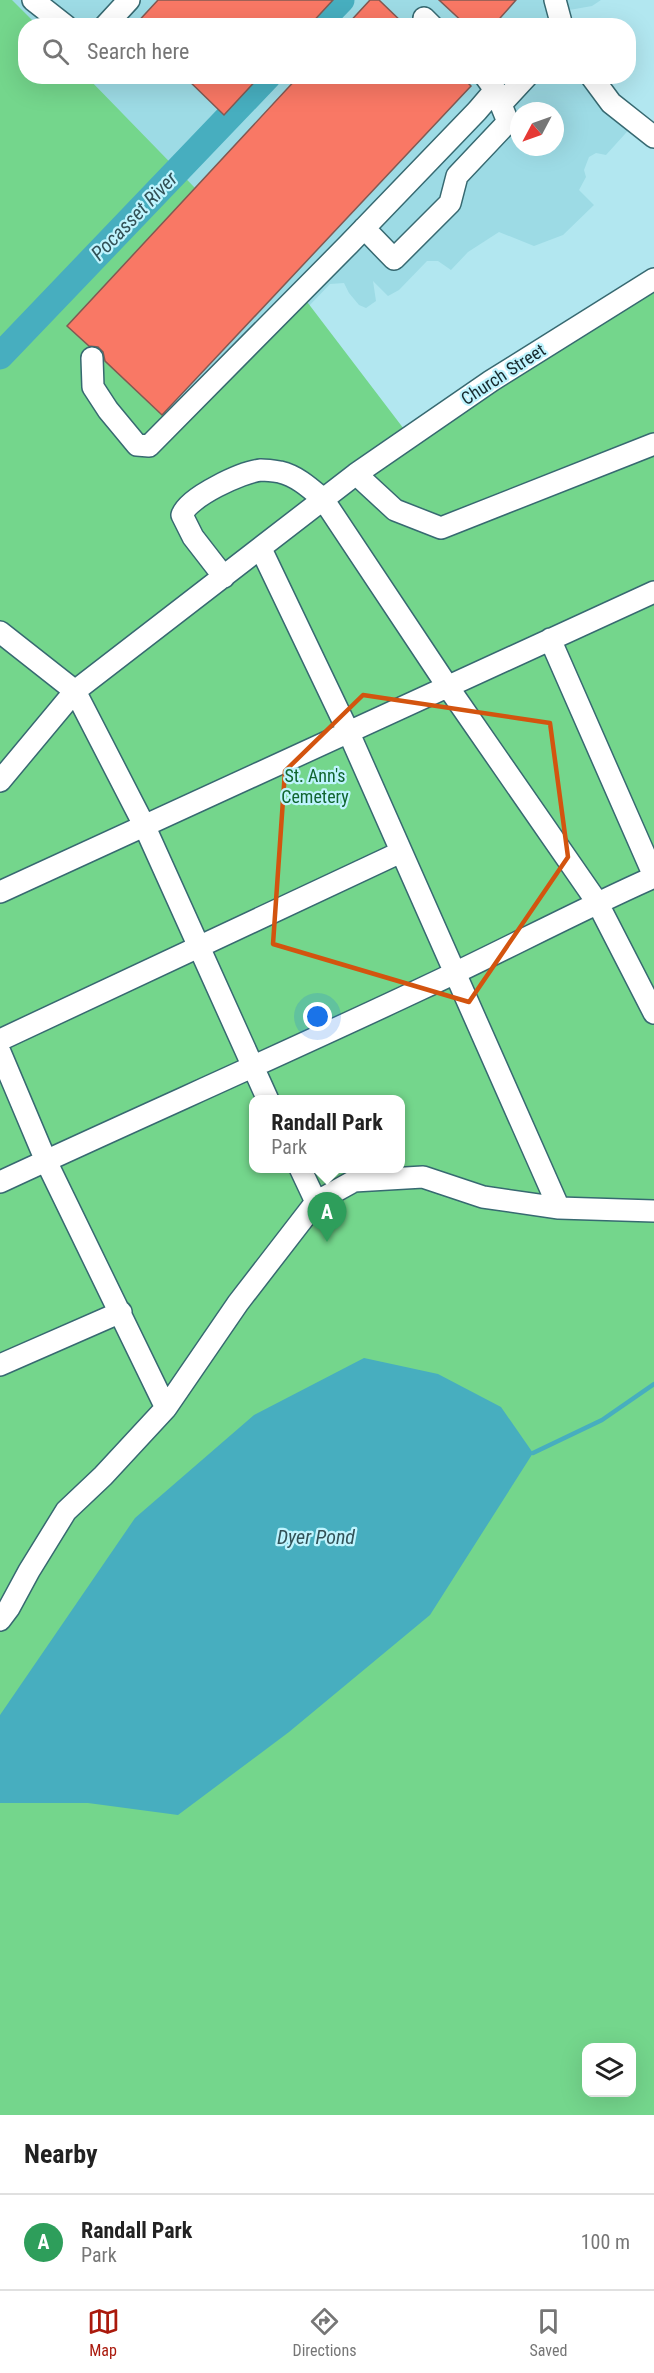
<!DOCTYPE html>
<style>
body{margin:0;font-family:"Roboto Condensed",sans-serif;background:#f6f6f6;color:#222}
.controls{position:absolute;right:18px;bottom:18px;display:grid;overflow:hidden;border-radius:12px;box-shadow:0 6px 24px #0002}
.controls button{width:54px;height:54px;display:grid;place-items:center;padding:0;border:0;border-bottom:2px solid #e0e0e0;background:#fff;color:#222;font:30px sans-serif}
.compass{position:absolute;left:510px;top:102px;width:54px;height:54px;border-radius:50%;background:#fff;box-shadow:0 6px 24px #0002;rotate:229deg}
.you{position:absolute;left:318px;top:1017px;width:21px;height:21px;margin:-15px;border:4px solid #fff;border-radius:50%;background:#1a73e8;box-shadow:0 0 0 9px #1a73e833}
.badge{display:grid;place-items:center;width:39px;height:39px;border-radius:50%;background:#aa190c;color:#fff;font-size:20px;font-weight:700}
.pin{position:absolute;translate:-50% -50px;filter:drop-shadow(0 2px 3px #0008)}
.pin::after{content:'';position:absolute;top:32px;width:21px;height:18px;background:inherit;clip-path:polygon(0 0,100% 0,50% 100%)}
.popup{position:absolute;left:249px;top:1095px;width:156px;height:78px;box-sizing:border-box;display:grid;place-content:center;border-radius:12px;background:#fff;filter:drop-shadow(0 2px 4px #0005);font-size:20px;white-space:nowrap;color:#767676}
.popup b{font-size:22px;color:#222}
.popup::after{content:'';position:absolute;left:50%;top:100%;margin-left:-12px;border:12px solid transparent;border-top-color:#fff}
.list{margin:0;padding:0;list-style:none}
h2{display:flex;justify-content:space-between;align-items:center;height:78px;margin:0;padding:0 24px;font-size:26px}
h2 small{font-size:20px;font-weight:400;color:#767676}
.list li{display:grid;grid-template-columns:39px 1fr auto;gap:18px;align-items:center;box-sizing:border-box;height:96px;padding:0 24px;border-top:2px solid #e0e0e0}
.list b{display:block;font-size:22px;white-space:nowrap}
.list p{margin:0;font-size:20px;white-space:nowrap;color:#767676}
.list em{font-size:20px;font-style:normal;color:#767676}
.icon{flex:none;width:33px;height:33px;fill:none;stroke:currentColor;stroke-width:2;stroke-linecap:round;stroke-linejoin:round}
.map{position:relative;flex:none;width:654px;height:2115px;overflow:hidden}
.search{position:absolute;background:#fff;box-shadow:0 6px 24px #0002;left:18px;right:18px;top:18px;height:66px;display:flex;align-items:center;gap:15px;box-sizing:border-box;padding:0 21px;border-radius:24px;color:#767676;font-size:22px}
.sheet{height:174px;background:#fff}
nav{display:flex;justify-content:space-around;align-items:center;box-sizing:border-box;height:84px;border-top:2px solid #e0e0e0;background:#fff;font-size:16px;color:#767676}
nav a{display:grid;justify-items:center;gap:3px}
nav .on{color:#aa190c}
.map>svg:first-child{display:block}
</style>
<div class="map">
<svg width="654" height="2115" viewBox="0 0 654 2115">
<rect width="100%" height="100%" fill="#b2e7f0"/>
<path fill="#9ddbe5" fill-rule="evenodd" d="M0,0H601L592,6L558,12L560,26H26V76L589,77L634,124L606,155L596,153L589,157L584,170L586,177L579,190L594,205L563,235L534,246L499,232L468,252L451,270L438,261H427L399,290L388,296L373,281L376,301L366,308L359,305L349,293L344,283L330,284L177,444L0,355ZM519,111H555V147H519Z"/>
<path fill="#74d68c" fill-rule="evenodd" d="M0,0H12L37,25L26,26V76L87,77L195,188L67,326L172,417L295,286L410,437L654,281V2115H0ZM254,1100H400V1168H254ZM586,2048H632V2092H586Z"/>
<path fill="#47aebf" d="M364,1358L438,1374L501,1407L533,1453L430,1615L289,1732L178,1815L88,1803H0V1715L135,1518L254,1415Z"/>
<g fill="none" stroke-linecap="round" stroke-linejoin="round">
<path stroke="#47aebf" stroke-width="4.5" d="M533,1453L602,1420L654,1384"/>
<path stroke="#47aebf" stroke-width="27" d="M316,26L341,0
M0,356L268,76"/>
</g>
<path fill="#f97865" stroke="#825952" stroke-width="1.5" d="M158,0H333L309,26H134Z
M370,0H379L406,26H346Z
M439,0H516L493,26H467Z
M184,76H260L224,115Z
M299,76H461L471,86L162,415L105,361L103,352L98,347L89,346L67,326Z"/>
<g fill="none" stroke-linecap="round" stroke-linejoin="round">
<g stroke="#376971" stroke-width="24">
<path id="minor" d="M33,0L66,26
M555,0L562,26
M424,18L432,26
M105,26L129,0
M591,76L611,103L654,137
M502,103L527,76
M364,228L394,259L450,203L457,176L508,122L495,90
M92,358L93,387L108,410L137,445L149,446L349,244L477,111L495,90L485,76
M356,474L491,381L654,279
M261,549L348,731L559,1208
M224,577L193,537L182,515C188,497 242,472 261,470C266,470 274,471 280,472C297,476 310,488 323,499L448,687L597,902L654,1013
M0,632L75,691L144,825L268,1100
M550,639L654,876
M0,781L75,691L356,474L395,510L441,528L654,444
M0,892L654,592
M0,1040L401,852
M0,1052L46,1161L166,1408L103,1476L66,1511L29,1571L9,1608L0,1620
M300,1168L316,1202
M0,1182C140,1117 281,1055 421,989C499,953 575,912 654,877
M0,1365L121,1312
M166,1408L238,1303L316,1202L354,1181L423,1177L483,1197L559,1208L654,1211"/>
</g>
<use href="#minor" stroke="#fff" stroke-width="21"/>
</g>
<path fill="none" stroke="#d3540f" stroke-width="4.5" stroke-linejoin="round" d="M363,695L550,723L568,857L469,1002L273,944L285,771Z"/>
<g text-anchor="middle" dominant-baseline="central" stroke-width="4.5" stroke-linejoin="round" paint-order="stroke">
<g font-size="18" fill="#162a2e" stroke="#bff4fe">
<text transform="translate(503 374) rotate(-33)">Church Street</text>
</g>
<g font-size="18" fill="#10652f" stroke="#bff4fe">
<text x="315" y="775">St. Ann's<tspan x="315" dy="21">Cemetery</tspan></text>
</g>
<g font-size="20" font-style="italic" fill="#325157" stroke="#bff4fe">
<text transform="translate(134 216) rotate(-46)">Pocasset River</text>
<text x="316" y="1537">Dyer Pond</text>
</g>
</g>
</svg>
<div class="controls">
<button><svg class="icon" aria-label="layers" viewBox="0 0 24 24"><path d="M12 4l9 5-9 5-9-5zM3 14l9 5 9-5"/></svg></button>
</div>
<svg class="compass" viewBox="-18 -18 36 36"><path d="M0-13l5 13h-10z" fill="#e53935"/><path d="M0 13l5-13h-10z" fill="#767676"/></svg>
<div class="you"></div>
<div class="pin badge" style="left:327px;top:1242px;background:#2e9e5b">A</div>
<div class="popup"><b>Randall Park</b>Park</div>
<div class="search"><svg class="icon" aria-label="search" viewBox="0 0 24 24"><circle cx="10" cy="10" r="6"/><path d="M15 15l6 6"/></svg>Search here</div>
</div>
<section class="sheet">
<h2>Nearby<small></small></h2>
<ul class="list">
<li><span class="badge" style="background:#2e9e5b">A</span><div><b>Randall Park</b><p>Park</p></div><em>100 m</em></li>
</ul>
</section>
<nav>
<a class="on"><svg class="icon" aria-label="map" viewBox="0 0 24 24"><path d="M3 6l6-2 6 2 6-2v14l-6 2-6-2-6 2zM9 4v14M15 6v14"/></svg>Map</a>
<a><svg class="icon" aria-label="directions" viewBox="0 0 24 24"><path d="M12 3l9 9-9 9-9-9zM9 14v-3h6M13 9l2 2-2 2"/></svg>Directions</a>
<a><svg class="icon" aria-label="saved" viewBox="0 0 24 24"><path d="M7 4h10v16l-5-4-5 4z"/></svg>Saved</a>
</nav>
